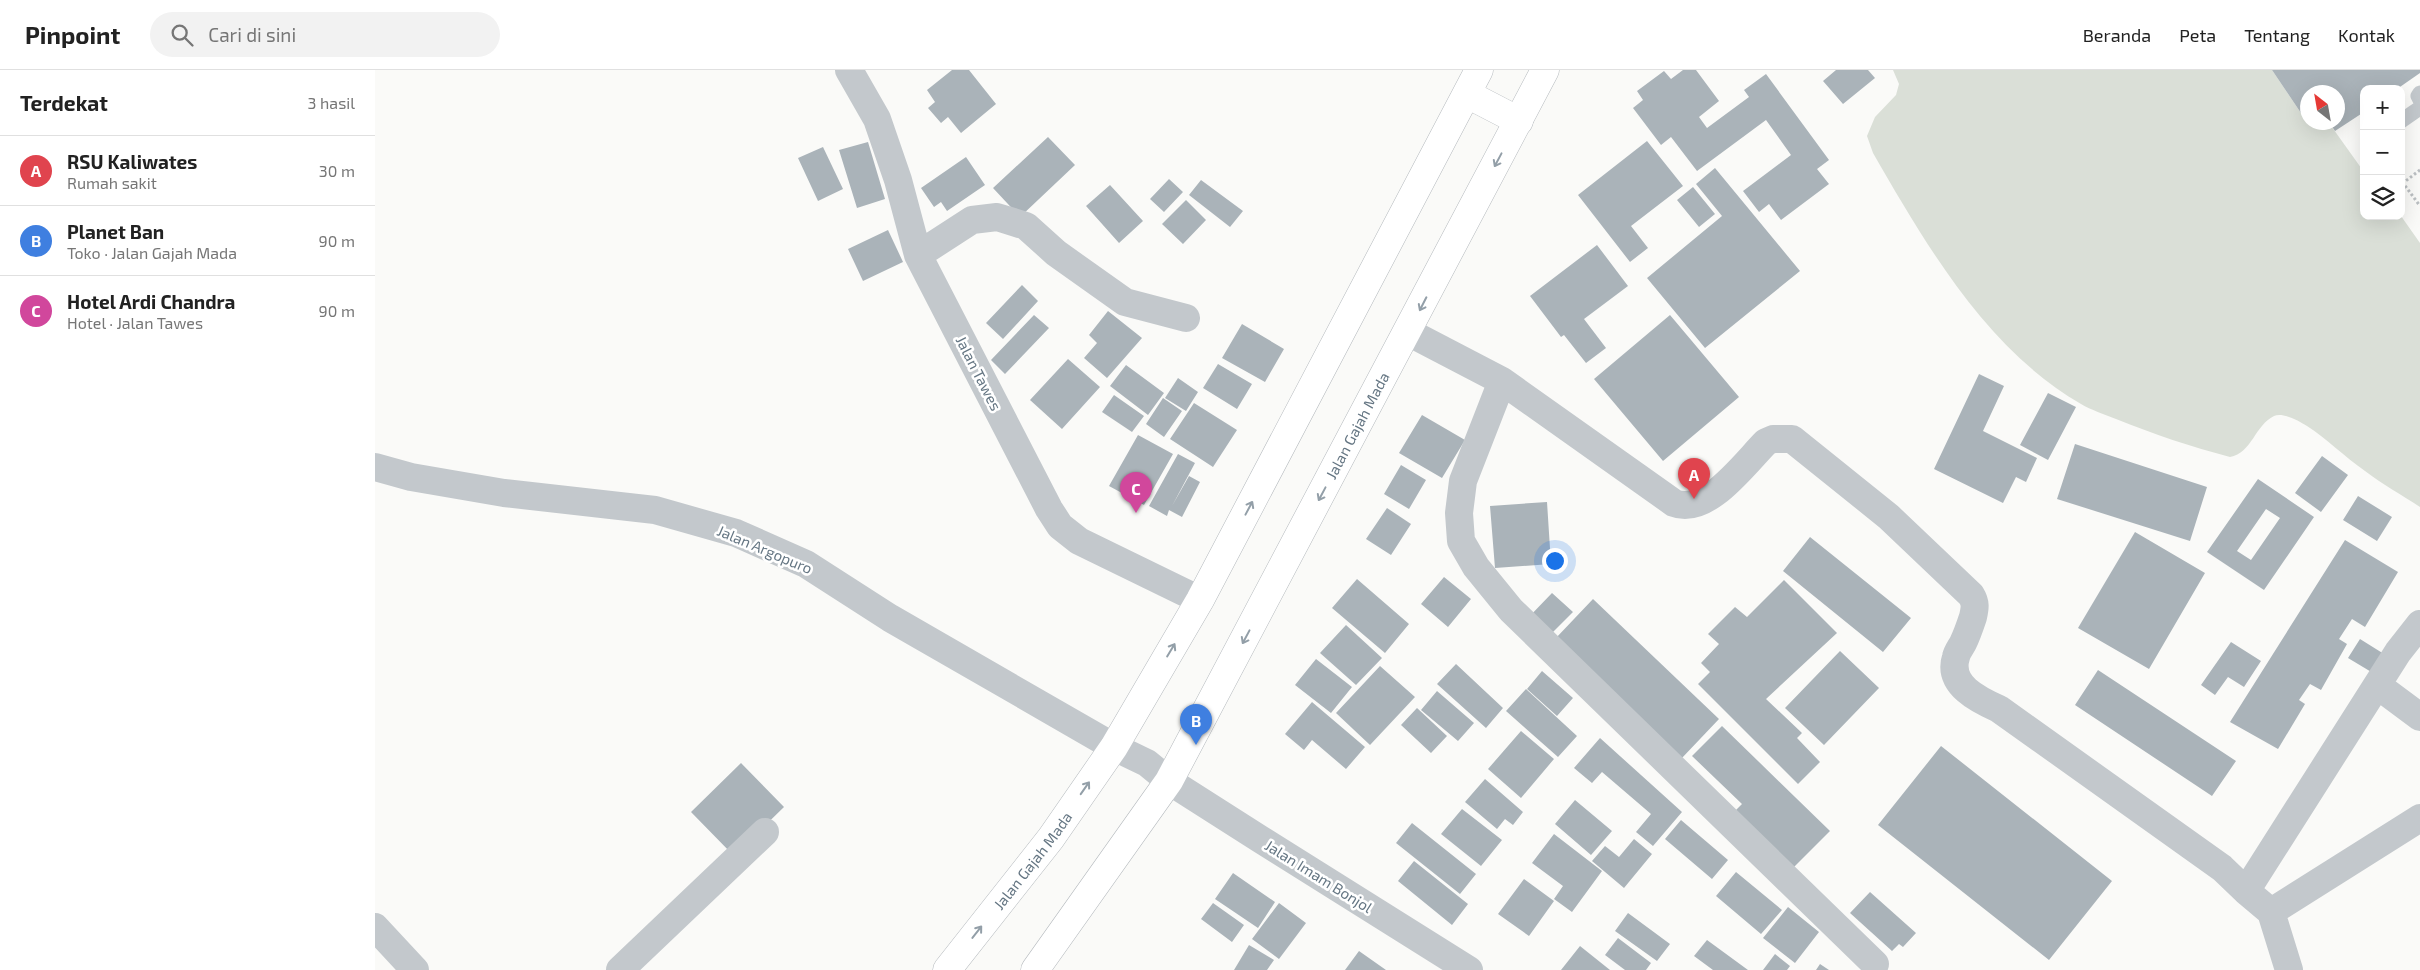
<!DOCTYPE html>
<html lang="id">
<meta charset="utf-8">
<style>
body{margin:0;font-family:"Exo 2",sans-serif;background:#f2f2f2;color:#222}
.controls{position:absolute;right:15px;top:15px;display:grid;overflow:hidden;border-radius:10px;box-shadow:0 5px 20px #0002}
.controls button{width:45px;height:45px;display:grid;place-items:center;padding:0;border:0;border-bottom:1px solid #e0e0e0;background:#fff;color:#222;font:25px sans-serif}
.compass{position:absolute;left:1925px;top:15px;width:45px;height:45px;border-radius:50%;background:#fff;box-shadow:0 5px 20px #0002;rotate:329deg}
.you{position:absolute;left:1179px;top:490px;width:18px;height:18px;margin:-12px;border:4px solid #fff;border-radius:50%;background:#1a73e8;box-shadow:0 0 0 8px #1a73e833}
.badge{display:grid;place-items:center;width:32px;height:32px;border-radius:50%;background:#ea580c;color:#fff;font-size:16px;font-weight:700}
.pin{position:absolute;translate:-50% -41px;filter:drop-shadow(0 1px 2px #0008)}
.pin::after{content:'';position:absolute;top:26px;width:18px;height:15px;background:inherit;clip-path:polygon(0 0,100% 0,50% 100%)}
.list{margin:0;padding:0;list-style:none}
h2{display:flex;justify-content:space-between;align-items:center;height:65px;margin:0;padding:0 20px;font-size:21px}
h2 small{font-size:16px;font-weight:400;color:#767676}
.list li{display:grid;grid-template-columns:32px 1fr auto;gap:15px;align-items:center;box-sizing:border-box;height:70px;padding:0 20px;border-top:1px solid #e0e0e0}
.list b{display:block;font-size:19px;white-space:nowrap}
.list p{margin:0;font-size:16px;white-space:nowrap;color:#767676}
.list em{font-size:16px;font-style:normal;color:#767676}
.icon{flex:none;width:28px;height:28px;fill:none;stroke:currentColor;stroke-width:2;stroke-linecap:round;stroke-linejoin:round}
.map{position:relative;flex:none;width:2045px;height:900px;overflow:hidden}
header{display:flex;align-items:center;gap:30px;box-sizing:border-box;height:70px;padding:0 25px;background:#fff;border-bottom:1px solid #e0e0e0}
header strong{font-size:24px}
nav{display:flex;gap:28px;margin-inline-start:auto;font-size:18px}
.search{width:350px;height:45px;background:#f2f2f2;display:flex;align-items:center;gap:12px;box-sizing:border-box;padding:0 18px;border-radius:28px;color:#767676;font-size:19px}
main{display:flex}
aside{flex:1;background:#fff}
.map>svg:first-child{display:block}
</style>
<header>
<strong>Pinpoint</strong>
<div class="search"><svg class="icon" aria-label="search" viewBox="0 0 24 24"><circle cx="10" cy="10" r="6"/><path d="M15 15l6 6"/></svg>Cari di sini</div>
<nav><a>Beranda</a><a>Peta</a><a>Tentang</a><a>Kontak</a></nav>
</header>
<main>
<aside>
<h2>Terdekat<small>3 hasil</small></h2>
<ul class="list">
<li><span class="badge" style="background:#e0444e">A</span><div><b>RSU Kaliwates</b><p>Rumah sakit</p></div><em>30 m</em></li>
<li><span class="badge" style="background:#3f7fe0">B</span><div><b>Planet Ban</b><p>Toko · Jalan Gajah Mada</p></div><em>90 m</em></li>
<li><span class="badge" style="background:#d1479c">C</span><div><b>Hotel Ardi Chandra</b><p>Hotel · Jalan Tawes</p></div><em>90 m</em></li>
</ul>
</aside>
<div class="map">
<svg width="2045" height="900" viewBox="0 0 2045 900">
<rect width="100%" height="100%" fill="#fafaf8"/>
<path fill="#dadfd7" d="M1518,0H1897L1932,52L1935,55L1939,53H1954L1989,102V146H2026L2045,173V437C2027,425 2007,414 1990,401C1970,387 1952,369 1932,356C1924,351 1908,342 1899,346C1880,355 1877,383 1855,387C1817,377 1778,364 1741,349C1729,344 1716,340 1706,334C1612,280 1551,175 1498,83L1492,66L1500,47L1521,25L1524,14Z"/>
<path fill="#aab3b9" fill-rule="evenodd" d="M577,0H594L621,34L586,63L573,47L566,53L553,38L560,32L552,20Z
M1308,0H1321L1344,31L1324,47L1332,58L1374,27L1369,20L1391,4L1454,90L1442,99L1454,114L1406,150L1394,134L1384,142L1368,121L1416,85L1391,50L1322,101L1296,67L1286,75L1258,38L1268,30L1262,21L1289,1L1296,9Z
M1461,0H1493L1500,8L1468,34L1448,11Z
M1897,0H2045V3L2022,19H1989V42L1960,61L1954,52H1962V22H1932V52Z
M673,67L700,95L645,147L618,118Z
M1272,71L1308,116L1256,156L1273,178L1255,192L1203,125Z
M493,72L510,129L482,138L464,80Z
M448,77L468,119L443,131L423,88Z
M591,87L610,115L572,141L566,132L559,137L546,118Z
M1340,98L1425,201L1330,278L1272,208L1347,146L1321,114Z
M794,109L808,122L789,142L775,129Z
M826,110L868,141L855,157L814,125Z
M735,115L768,151L744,173L711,136Z
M1318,117L1340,144L1324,157L1302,130Z
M811,130L831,150L808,174L787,154Z
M513,160L528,192L488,211L473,179Z
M1222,175L1253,216L1209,249L1231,278L1211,293L1189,265L1186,267L1155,226Z
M647,215L663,231L628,269L611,253Z
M733,241L767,268L732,308L709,288L722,273L714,265Z
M659,245L674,258L630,304L616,290Z
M1295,245L1364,327L1288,391L1219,309Z
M867,254L909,279L890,312L847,288Z
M693,289L725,317L687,359L655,330Z
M843,294L877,314L862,339L828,318Z
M751,295L789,323L773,345L735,316Z
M1604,304L1629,316L1608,361L1662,388L1651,412L1641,407L1628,433L1559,399Z
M803,308L823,322L811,341L790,328Z
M1673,323L1701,337L1673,390L1645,375Z
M739,325L769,346L757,362L727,342Z
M788,328L807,341L789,367L771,354Z
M819,333L862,360L838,397L795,369Z
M1047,345L1090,370L1067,408L1024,383Z
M763,365L798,384L769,435L734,416Z
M1700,374L1832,417L1815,471L1682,429Z
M803,384L820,393L797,436L814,406L825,412L807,447L794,440L792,446L774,436Z
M1947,386L1973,405L1946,442L1920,423Z
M1026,395L1051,410L1034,439L1009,424Z
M1883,409L1939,447L1889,520L1832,482ZM1891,439L1905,448L1876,490L1862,481Z
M1983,426L2017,447L2002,471L1968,450Z
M1172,432L1176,494L1120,498L1115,436Z
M1012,438L1036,454L1016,485L991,469Z
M1760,462L1830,503L1774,599L1703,558Z
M1435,467L1536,548L1508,582L1408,501Z
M1970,470L2023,502L1990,557L1977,549L1964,569L1972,574L1946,620L1935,614L1924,630L1930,634L1903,679L1855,652Z
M1069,507L1096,529L1073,557L1046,534Z
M982,509L1034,554L1010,583L957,538Z
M1409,510L1462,563L1391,629L1427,663L1422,668L1445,692L1423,714L1323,614L1335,602L1326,593L1344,574L1333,564L1360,537L1372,547Z
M1177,523L1198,542L1171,569L1151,550Z
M1218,529L1344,649L1306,689L1180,569Z
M971,555L1007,588L981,615L945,583Z
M1985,569L2009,584L1998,603L1973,588Z
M1856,572L1886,591L1869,617L1853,607L1840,625L1826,615Z
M1465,581L1504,618L1449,675L1410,638Z
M941,589L977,617L956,643L920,615Z
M1081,594L1128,638L1111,658L1062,614Z
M1005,596L1040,627L995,675L961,643Z
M1723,600L1861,691L1837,726L1700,635Z
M1167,601L1198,628L1182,646L1152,619Z
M1151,619L1202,666L1183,687L1131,641Z
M1062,621L1099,653L1083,671L1046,640Z
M937,632L990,677L971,699L937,670L929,680L910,664Z
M1042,638L1072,666L1056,683L1026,655Z
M1347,656L1455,761L1417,799L1359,742L1367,734L1317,686Z
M1146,661L1179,689L1146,728L1113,699Z
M1225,668L1307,742L1278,776L1261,762L1276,744L1227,702L1217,713L1199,698Z
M1566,676L1737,811L1674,890L1503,755Z
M366,693L409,737L359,786L316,742Z
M1110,709L1148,742L1138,755L1130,749L1122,759L1090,732Z
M1200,730L1237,761L1216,785L1180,754Z
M1087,739L1127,770L1106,796L1066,764Z
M1306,750L1353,790L1337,809L1290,769Z
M1037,753L1101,804L1085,824L1021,773Z
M1179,764L1227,801L1197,842L1179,829L1188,816L1157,793Z
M1259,769L1277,784L1249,818L1217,791L1230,776L1244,787Z
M1039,791L1093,834L1077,855L1023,811Z
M1361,802L1407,840L1386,864L1341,826Z
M858,803L900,832L883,858L840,829Z
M1149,809L1179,831L1154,866L1123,844Z
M1495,822L1541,863L1528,877L1524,874L1517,881L1475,843Z
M838,833L869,855L857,872L826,849Z
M904,833L931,853L904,889L877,869Z
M1413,837L1444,862L1420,893L1388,868Z
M1253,843L1295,874L1282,891L1240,861Z
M1243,868L1276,893L1271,900H1250L1230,885Z
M1332,870L1373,900H1338L1319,886Z
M874,875L899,890L892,900H859Z
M1205,876L1235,900H1186Z
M984,881L1011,900H970Z
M1400,884L1415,896L1412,900H1388Z
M1445,894L1454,900H1441Z"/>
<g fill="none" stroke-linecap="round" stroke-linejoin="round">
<g stroke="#b4b9bd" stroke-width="29">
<g id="trunk">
<path d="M1092,24L1144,51"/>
<path id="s1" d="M572,900L676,768L739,677L825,530L1104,0"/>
<path id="s2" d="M660,900L794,711L1170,0"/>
</g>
</g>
<path stroke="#bbbfc2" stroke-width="3" stroke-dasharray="2.5 2.5" stroke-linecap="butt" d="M2045,100L2028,113L2045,136"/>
<path stroke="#c3c8cc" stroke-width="15" d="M2045,23L2043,26L2045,30
M2026,51L2045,38"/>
<path stroke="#c3c8cc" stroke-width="28" d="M474,0L502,49L523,110L543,185L674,439L685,456L704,471L825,530
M543,185L597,150L622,147L651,156L681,183L750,232L811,248
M1033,262L1127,311L1299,433C1332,446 1369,394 1391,372L1398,369H1417L1514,447L1596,525C1601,533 1600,538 1598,547C1595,556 1592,565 1588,573C1586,577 1582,582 1581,587C1572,615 1604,630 1624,639L1847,798L1871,821L1896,842L1914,900
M1127,311L1088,411L1084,443L1086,471L1101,497L1136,540L1500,894
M0,397L36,407L129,423L280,440L361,463L431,494L515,548L739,677
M2002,615L2045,647
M1871,821L2023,582L2045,554
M1896,842L2045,748
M0,857L40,900
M245,900L390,762"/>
<path stroke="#c3c8cc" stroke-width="28" d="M739,677L772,693L794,711L885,769L1094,900"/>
<use href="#trunk" stroke="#fff" stroke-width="28"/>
</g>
<defs><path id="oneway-shaft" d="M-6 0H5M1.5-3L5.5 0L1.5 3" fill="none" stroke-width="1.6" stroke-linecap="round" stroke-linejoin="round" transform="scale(1.25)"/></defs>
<g stroke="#939fa8">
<use href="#oneway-shaft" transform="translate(1123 90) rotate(118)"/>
<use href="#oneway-shaft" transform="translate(1048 234) rotate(117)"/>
<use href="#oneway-shaft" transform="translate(947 424) rotate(118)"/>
<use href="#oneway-shaft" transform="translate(874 438) rotate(-62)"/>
<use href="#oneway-shaft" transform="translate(871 567) rotate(118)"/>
<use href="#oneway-shaft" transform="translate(796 580) rotate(-59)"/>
<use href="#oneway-shaft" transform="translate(710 718) rotate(-55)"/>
<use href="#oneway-shaft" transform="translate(602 862) rotate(-52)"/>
</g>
<g text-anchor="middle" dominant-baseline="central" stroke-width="5" stroke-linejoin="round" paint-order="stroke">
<g font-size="15" fill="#657683" stroke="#fff">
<text transform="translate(604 303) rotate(63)">Jalan Tawes</text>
<text stroke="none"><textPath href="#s2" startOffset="634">Jalan Gajah Mada</textPath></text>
<text transform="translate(390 479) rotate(23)">Jalan Argopuro</text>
<text stroke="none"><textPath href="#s1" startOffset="139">Jalan Gajah Mada</textPath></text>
<text transform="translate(944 806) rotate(32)">Jalan Imam Bonjol</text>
</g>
</g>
</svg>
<div class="controls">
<button>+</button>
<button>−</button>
<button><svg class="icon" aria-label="layers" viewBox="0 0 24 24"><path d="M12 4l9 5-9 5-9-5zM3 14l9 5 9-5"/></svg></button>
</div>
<svg class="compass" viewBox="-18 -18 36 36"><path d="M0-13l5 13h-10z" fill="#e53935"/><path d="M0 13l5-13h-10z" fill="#767676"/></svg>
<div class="you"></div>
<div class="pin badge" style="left:1319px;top:429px;background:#e0444e">A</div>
<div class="pin badge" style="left:821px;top:675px;background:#3f7fe0">B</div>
<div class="pin badge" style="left:761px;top:443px;background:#d1479c">C</div>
</div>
</main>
